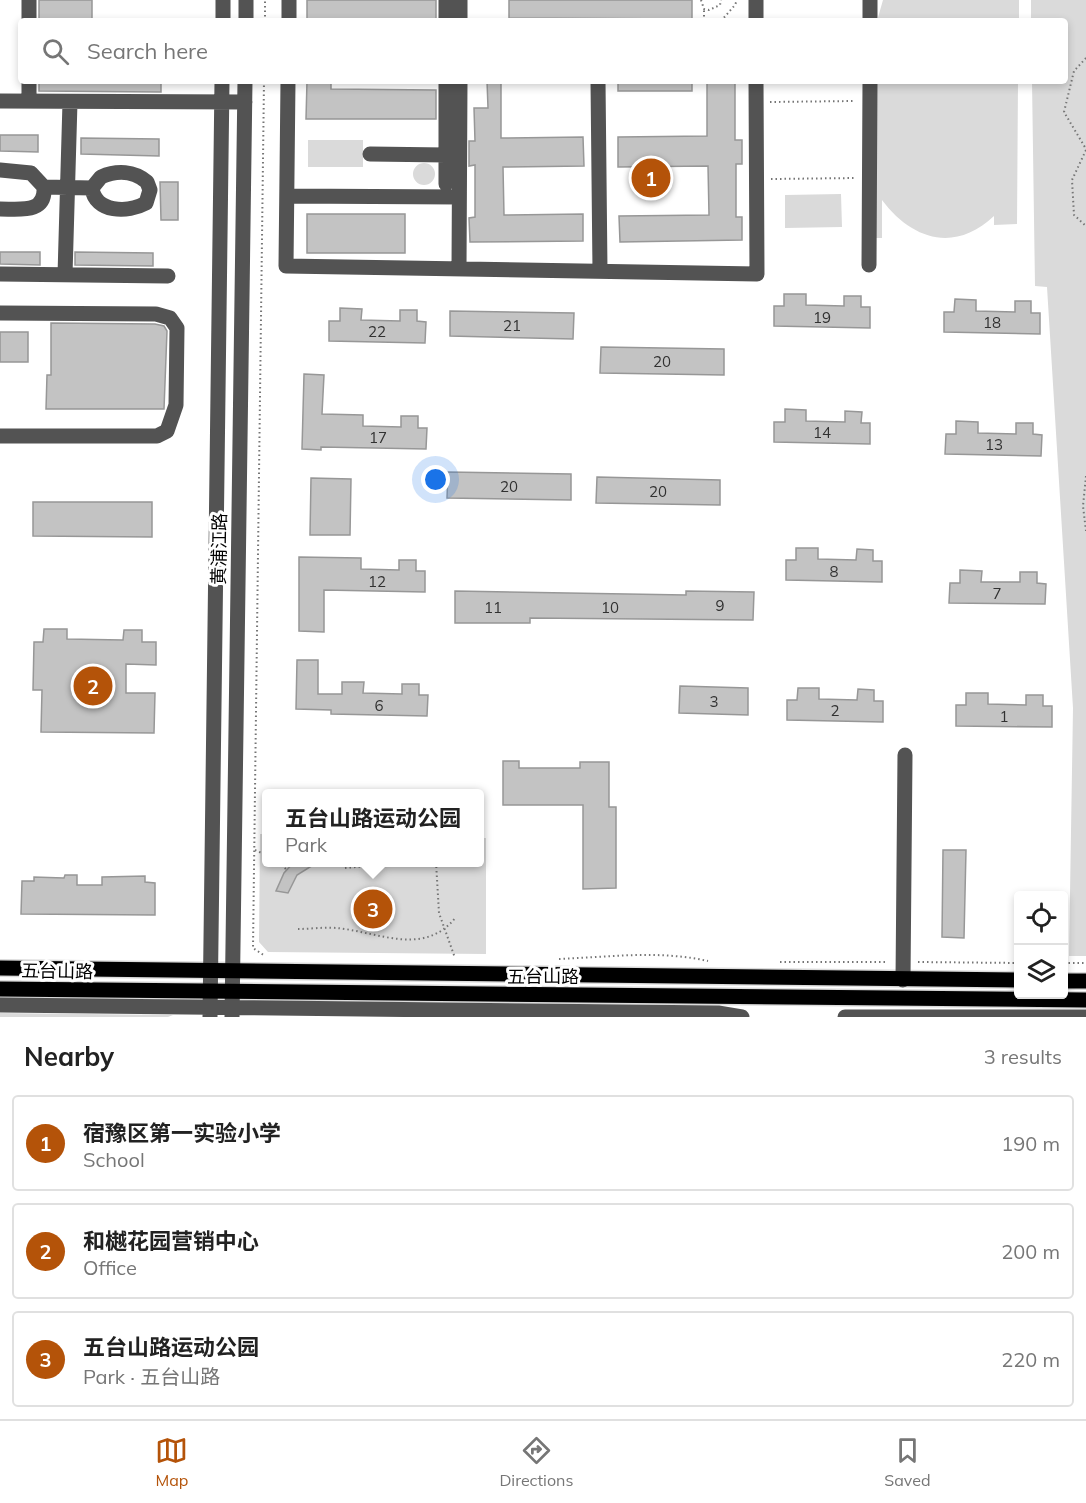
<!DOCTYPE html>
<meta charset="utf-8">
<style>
body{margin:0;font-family:Mulish,"Noto Sans SC",sans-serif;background:#f2f2f2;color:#222}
.controls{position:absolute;right:18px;bottom:18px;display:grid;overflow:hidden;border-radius:6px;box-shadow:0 3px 9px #0003}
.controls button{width:54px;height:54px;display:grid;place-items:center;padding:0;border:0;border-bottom:2px solid #e0e0e0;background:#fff;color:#222;font:30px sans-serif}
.you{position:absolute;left:436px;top:480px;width:21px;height:21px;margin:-15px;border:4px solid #fff;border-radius:50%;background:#1a73e8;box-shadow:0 0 0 9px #1a73e833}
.badge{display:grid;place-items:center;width:39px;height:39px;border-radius:50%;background:#b45309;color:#fff;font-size:20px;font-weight:700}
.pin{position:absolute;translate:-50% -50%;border:3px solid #fff;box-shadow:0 2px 6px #0006}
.popup{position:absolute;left:262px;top:789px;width:222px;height:78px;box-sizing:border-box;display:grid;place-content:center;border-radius:6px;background:#fff;filter:drop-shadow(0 2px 4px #0005);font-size:20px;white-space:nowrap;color:#767676}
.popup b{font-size:22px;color:#222}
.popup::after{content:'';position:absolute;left:50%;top:100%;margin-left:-12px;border:12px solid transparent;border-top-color:#fff}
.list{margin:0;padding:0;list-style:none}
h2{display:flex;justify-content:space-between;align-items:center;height:78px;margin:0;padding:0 24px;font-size:26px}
h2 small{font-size:20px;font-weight:400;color:#767676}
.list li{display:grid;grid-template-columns:39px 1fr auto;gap:18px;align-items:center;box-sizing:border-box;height:96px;margin:0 12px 12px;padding:0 12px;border:2px solid #e0e0e0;border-radius:6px}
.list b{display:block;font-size:22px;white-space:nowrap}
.list p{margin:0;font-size:20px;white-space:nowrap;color:#767676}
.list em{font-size:20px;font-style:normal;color:#767676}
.icon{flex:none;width:33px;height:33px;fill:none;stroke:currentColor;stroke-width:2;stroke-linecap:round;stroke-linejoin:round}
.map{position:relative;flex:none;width:1086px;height:1017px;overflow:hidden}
.search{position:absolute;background:#fff;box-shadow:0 3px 9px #0003;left:18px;right:18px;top:18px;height:66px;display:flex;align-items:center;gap:15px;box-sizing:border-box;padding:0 21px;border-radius:6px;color:#767676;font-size:22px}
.sheet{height:402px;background:#fff}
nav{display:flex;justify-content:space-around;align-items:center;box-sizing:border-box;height:84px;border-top:2px solid #e0e0e0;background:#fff;font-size:16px;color:#767676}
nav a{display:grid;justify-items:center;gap:3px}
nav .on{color:#b45309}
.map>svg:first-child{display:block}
</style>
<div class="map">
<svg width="1086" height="1017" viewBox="0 0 1086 1017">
<rect width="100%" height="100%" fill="#fff"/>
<path fill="#dadada" d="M883,0H1019V21H877Z
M1031,0H1086V956H1069L1073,708L1047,287L1035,286L1032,81H1065V21H1031Z
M875,81H1018L1017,224L994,225V216C955,253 912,240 882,200V238H875Z
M308,140H363V167H308Z
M413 174a11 11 0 1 1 22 0a11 11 0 1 1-22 0Z
M841,194L842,227L785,228V195Z
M260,834H266V862H479L480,838H486V954L268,952L259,942Z
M0,1013L173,1015L168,1017H0Z"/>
<path fill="#c3c3c3" stroke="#979797" stroke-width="1.5" d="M39,0H92V21H39Z
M307,0H436V21H307Z
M509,0H692V19L509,18Z
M39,81H161V92L39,91Z
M307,81H331V89L436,90V119H306Z
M487,81H501V138L583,137L584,166L503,167L504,215L583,214V241L470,242L469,218L475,217V165L469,166V141H475L474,108H488Z
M618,81H692V91H618Z
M707,81H735V140H742V164H736V217H742V240L620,242L619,216L709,215L708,166L618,167V137L707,136Z
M0,135H38V152L0,151Z
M81,138L159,139V156L81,154Z
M160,182H178V220H161Z
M307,214H405V253H307Z
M0,252H40V265L0,264Z
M75,252L153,253V266L75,265Z
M784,294H806V305L844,306V296H861V307H870V328L774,326V306H784Z
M955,299L976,300V311L1015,312V301H1031V313H1040V334L944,332V312H954Z
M340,308L362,309L361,320L400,321V310H417V321L426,322L425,343L329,341V321H340Z
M450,311L574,313L573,339L450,336Z
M51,323L155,324L164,326L167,331L164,409H46L47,375H51Z
M0,332H28V362H0Z
M601,347L724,349V375L600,373Z
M304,374L324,375L322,414L363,415V426L401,427V416H418V428H427L426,449L321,447V450L302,449Z
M785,409L806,410V421L845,422V411L862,412L861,423H870V444L774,442V422H785Z
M956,421L978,422V433L1016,434V423H1033V434L1042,435L1041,456L945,454L946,434H956Z
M448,472L571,474V500L447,498Z
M597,477L720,480V505L596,503Z
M311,478L351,479L350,535H310Z
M33,502H152V537L33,536Z
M796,548H818V559L856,560L857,549L873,550V561H882V582L786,580V560H796Z
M299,557L361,558V569L399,570V560H416V571H425V592L324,590V632L299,631Z
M960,570L982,571L981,582H1020V572H1037V583L1046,584L1045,604L949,603L950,583H960Z
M455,591L686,595V591L754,592L753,620L530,618V623H455Z
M44,629H67V639L123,640L124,630H142V642H156V665L126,664V693H155L154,733L41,732L42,690H33L34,642H43Z
M297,660H318V694H342V682H364L363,693L402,694V684H419V695H428L427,716L331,714V710L296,709Z
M680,686L748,688V715L679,713Z
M798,688H819V699L857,700L858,689L874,690V701H883V722L787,720V700H797Z
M966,693H988V704L1026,705V695H1043V706H1052V727L956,726V705H966Z
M503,761H519V768H580V762H609V807H616V888L583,889V805H503Z
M943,850H966L964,938L942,937Z
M294,862H318L297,875L288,893L276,891L284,873Z
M65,875H77V885H102V877L145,876V882L155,883V915L21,914L22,881H34V877L64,878Z"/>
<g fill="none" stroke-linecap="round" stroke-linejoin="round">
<g stroke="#dbdbdb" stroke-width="18">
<path id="major" d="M0,968L1018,980
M1064,981H1086
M0,989L1086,1000"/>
</g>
<path stroke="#757575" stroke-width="2" stroke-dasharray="1.5 3" stroke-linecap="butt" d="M701,0L704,9L709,10L720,5L721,0
M265,21V0
M704,21V9
M721,21L735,5L737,0
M1086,58L1074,71L1064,112L1086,149
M264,81L253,948L265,956
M770,102L854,101
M1086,150L1072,180L1074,215L1086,226
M771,179L856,178
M1086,476L1083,506L1086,531
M255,850L266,855
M278,862L287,870
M436,862L439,913L455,958
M345,868L367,866L375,862
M298,929C310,929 323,927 336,928C376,931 424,958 456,917
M559,959C609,957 659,950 708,961
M780,962H888
M918,962L1018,963
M1064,963H1086"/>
<path stroke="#535353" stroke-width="15" d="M29,0V21
M756,0V21
M223,21V0
M246,21V0
M289,21V0
M446,21V0
M460,21V0
M870,21V0
M288,81L286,266L757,274L756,81
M598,81L600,271
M0,101L245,102
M29,101V81
M370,154L446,155
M0,170L31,173L44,187C46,214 20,209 0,209
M446,184V81
M44,187L92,188L101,177C117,170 134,171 147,182L150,190L146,203C128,213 95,213 92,188
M287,196L459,197
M869,265L870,81
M459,269L460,81
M0,274L168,276
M65,275L70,102
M0,313L156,314L170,318L177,328L176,405L167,431L157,436H0
M903,980L905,755
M0,1005L718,1013L742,1017
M210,1017L222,81
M232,1017L245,81
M845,1017H1086"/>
<use href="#major" stroke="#000" stroke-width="15"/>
</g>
<g text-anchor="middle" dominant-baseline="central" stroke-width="6" stroke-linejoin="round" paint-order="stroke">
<g font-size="15" fill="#313131">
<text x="822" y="317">19</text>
<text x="992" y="322">18</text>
<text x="512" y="325">21</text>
<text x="377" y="331">22</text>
<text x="662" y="361">20</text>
<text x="822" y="432">14</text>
<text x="378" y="437">17</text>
<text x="994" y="444">13</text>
<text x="509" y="486">20</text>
<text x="658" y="491">20</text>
<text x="834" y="571">8</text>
<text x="377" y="581">12</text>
<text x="997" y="593">7</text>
<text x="720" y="605">9</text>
<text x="493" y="607">11</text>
<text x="610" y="607">10</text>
<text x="714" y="701">3</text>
<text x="379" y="705">6</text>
<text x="835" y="710">2</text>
<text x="1004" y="716">1</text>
</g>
<g font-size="18" fill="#000" stroke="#fff">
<text transform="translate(219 549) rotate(-89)">黄浦江路</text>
<text transform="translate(57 971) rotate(1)">五台山路</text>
<text x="543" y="976">五台山路</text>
</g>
</g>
</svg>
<div class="controls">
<button><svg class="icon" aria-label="locate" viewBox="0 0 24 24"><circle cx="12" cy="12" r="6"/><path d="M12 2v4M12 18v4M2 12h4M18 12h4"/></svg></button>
<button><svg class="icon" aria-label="layers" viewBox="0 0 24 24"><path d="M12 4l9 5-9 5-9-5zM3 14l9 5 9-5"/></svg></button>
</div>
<div class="you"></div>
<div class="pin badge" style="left:651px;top:178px">1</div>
<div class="pin badge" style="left:93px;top:686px">2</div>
<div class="pin badge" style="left:373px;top:909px">3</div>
<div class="popup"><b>五台山路运动公园</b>Park</div>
<div class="search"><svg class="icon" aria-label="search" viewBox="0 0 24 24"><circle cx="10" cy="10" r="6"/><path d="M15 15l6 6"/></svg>Search here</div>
</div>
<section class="sheet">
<h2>Nearby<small>3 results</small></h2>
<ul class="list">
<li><span class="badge">1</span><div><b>宿豫区第一实验小学</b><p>School</p></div><em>190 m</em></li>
<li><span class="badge">2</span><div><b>和樾花园营销中心</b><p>Office</p></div><em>200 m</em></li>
<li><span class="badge">3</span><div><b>五台山路运动公园</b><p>Park · 五台山路</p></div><em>220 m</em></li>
</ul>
</section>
<nav>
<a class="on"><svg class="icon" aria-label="map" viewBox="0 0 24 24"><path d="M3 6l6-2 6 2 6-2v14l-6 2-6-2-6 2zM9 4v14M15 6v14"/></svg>Map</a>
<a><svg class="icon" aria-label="directions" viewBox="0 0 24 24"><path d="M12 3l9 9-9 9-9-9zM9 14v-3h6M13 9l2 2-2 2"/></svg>Directions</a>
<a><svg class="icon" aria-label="saved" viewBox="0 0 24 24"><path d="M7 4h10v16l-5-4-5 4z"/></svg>Saved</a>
</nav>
